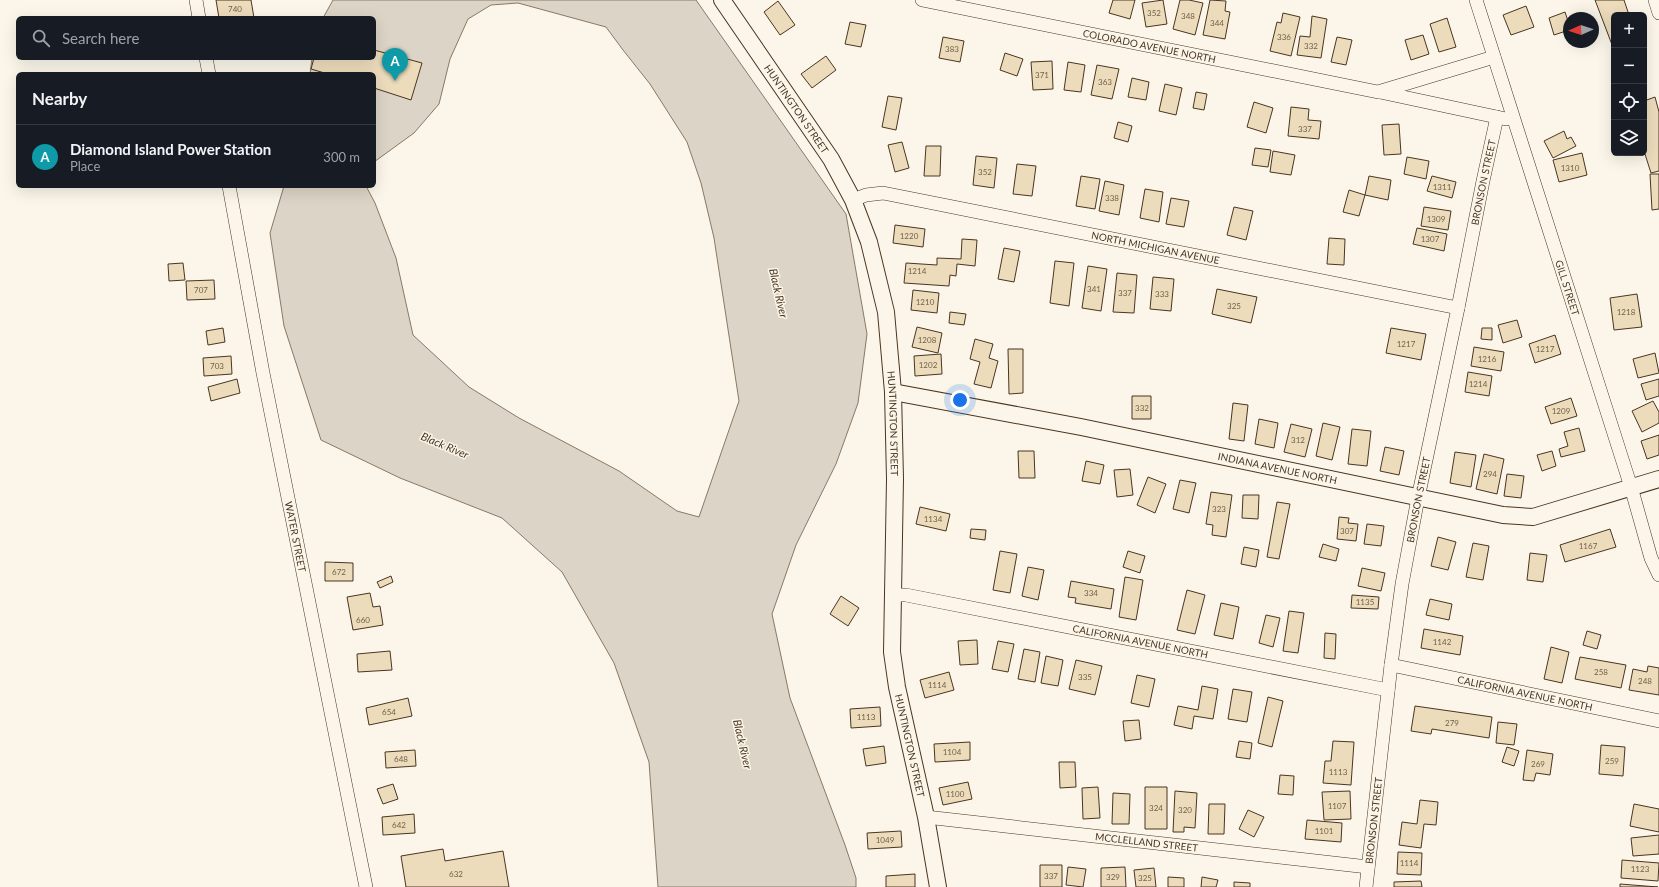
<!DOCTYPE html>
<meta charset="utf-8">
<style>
body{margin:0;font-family:Lato,sans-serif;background:#20242c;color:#f1f3f6}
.controls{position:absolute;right:12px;top:12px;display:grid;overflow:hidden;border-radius:6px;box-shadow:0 4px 16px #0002}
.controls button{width:36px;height:36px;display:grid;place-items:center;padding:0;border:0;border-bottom:1px solid #363941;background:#171b24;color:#f1f3f6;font:20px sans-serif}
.compass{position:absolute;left:1563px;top:12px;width:36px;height:36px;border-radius:50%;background:#171b24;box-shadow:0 4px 16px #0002;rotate:267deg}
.you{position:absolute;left:960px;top:400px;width:14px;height:14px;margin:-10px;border:3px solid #fff;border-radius:50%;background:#1a73e8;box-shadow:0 0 0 6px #1a73e833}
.badge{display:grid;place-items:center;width:26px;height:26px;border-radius:50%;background:#2563eb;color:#fff;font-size:13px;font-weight:700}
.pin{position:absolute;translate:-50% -33px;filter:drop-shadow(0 1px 2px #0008)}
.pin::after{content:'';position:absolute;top:21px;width:14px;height:12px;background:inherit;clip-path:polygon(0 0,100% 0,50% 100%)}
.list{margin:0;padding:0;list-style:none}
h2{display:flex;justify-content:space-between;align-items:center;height:52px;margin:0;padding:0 16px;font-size:17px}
h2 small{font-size:13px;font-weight:400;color:#9ea1a6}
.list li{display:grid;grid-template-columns:26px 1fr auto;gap:12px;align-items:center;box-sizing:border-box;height:64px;padding:0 16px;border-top:1px solid #363941}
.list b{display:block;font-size:15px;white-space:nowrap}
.list p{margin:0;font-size:13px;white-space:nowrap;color:#9ea1a6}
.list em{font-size:13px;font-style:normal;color:#9ea1a6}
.icon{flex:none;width:22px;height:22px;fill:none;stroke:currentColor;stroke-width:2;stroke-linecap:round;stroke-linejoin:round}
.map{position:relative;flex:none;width:1659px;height:887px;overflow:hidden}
.search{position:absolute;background:#171b24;box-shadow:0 4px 16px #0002;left:16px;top:16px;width:360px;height:44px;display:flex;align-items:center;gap:10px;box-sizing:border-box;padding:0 14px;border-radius:6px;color:#9ea1a6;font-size:15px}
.panel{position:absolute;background:#171b24;box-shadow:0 4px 16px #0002;left:16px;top:72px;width:360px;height:116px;border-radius:6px}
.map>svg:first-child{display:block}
</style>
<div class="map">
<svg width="1659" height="887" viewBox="0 0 1659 887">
<rect width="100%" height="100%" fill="#fbf6e9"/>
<path fill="#dcd4c6" stroke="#887966" d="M333,0H696L846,214L867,334L858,403L836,464L796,545L772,614L790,698L845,845L856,878V887H658L649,762L614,663L562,572L502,518L400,478L321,440L284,326L270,233L284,186H366L375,203L396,258L413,335L469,387L519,418L619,471L677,511L699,517L739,401L714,238L701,183L687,142L650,84L623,50L606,27L518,3L491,5L468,19L450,59L439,104L414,133L374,162V74H310L312,58H374V18H323Z"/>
<path fill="#ecdcbc" stroke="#4a3520" d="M216,0H251L254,18H219Z
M1113,0H1135L1130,19L1109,13Z
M1163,0L1167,24L1146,27L1142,3Z
M1180,0H1189L1203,3L1195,35L1173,29Z
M1210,0L1226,1L1225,11L1230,12L1225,39L1203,35Z
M1595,0H1624L1629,15H1614V50Z
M778,1L795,25L780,35L764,12Z
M1526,6L1534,27L1511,35L1503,15Z
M1565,12L1569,24V30L1554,35L1549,18Z
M1283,13L1300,17L1291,56L1270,51L1277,22L1281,23Z
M1312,16L1327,19L1321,58L1297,55L1300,36L1310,37Z
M1447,18L1456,47L1439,52L1430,24Z
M850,22L866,25L861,47L845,44Z
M1423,35L1429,54L1411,60L1405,40Z
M943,37L964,41L960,62L939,58Z
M1337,37L1352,40L1346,65L1331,62Z
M374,50L422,63L411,100L374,88V74H328L311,69L314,58H374Z
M1005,53L1023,59L1017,76L1000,70Z
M826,56L836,70L812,88L801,74Z
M1052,61L1053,89L1033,90L1031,62Z
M1068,62L1085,65L1081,92L1064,90Z
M1097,65L1119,69L1112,99L1091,95Z
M1132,78L1149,82L1146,100L1128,97Z
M1165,84L1182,88L1176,115L1159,111Z
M1196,92L1207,94L1204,110L1193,108Z
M888,96L902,98L896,130L882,127Z
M1655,97L1659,112V171L1651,173L1644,151V101Z
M1254,102L1273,108L1266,133L1247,127Z
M1291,107L1309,109L1308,120L1321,121L1319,139L1288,136Z
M1118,122L1132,126L1128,142L1114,138Z
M1399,124L1401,154L1384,155L1382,125Z
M1564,131L1567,139L1571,137L1576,146L1553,158L1544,141Z
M902,142L909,168L895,172L888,145Z
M926,146H941L940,176H924Z
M1255,148L1271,150L1268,167L1252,165Z
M1273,151L1295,155L1291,175L1270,172Z
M1582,153L1587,175L1559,182L1553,160Z
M976,156L997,158L994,188L973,185Z
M1407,157L1429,161L1426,179L1404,174Z
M1017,164L1036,166L1032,196L1013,194Z
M1650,174H1659V209L1652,210Z
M1081,176L1100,179L1095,209L1076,206Z
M1369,176L1391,180L1388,200L1365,195Z
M1432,176L1456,182L1452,198L1427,191Z
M1105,181L1124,185L1119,215L1099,211Z
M1145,189L1163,192L1159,222L1140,218Z
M1349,190L1365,195L1359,216L1343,212Z
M1171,198L1189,201L1184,227L1166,224Z
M1234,207L1253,211L1246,240L1227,235Z
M1424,207L1451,211L1448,230L1421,226Z
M895,225L925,229L923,247L893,243Z
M1417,228L1447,234L1444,251L1413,244Z
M1329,238L1345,239L1344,265L1327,264Z
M962,239L977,240L975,266L957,264L956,276L950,275L949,286L904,283L906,263L937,265V258L961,259Z
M1004,248L1020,251L1014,282L998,279Z
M1055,261L1074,263L1069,306L1050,303Z
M183,263L185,280L169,281L168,264Z
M1088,266L1107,269L1101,311L1082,308Z
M1117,273L1137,275L1134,313L1113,312Z
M1153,277L1174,279L1171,311L1150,309Z
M214,280L215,299L187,300L186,281Z
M1217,289L1257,297L1251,323L1212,314Z
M913,290L939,293L937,313L911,310Z
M1637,294L1642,327L1614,330L1610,298Z
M950,312L966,314L964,325L949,323Z
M1517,320L1522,337L1503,343L1498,325Z
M917,327L942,333L938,353L912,347Z
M223,328L225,342L208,345L206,331Z
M1391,328L1426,334L1421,360L1386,353Z
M1482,328H1492V340L1481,339Z
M1555,335L1561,354L1535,363L1529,344Z
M975,339L993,344L989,358L998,361L991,388L974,384L980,362L970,359Z
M1474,347L1504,352L1501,371L1471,366Z
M1008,349H1023V393L1009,394Z
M1655,353L1659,373L1638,378L1633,359Z
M941,354L942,374L915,376L914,356Z
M231,356L232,374L204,376L203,358Z
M1468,372L1492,376L1489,396L1465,392Z
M237,379L240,393L211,401L208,387Z
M1659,379V396L1646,400L1641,384Z
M1132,396H1151V419H1132Z
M1571,398L1577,416L1551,424L1545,407Z
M1653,401L1659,412V423L1642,432L1632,411Z
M1233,403L1248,405L1244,441L1229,439Z
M1259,419L1278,423L1274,448L1255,444Z
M1323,423L1340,427L1332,460L1316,456Z
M1291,424L1312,429L1305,457L1284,452Z
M1579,428L1585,451L1561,457L1559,449L1568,446L1564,432Z
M1352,429L1371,431L1367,466L1348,464Z
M1659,435V455L1647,459L1641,441Z
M1385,447L1404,451L1399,475L1380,471Z
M1018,451H1034L1035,478H1019Z
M1552,451L1556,466L1542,471L1537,455Z
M1455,452L1476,455L1471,487L1450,483Z
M1484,454L1504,459L1497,494L1476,489Z
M1086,461L1104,465L1100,484L1082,481Z
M1130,469L1133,495L1117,497L1114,470Z
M1507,474L1524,476L1521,498L1504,496Z
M1148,477L1166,484L1155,513L1137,505Z
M1180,480L1196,483L1189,513L1173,509Z
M1211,492L1232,495L1226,537L1212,535L1213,525L1206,524Z
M1243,495H1259L1258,519L1242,518Z
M1277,502L1290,504L1279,559L1267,557Z
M920,507L950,514L946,531L916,524Z
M1339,517L1349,518L1348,523L1358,524L1356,541L1337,539Z
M1367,524L1384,526L1381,546L1364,544Z
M971,529L986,530L985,540L970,538Z
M1610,529L1616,547L1565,562L1560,545Z
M1438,537L1456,542L1448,570L1431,566Z
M1473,543L1489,546L1483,580L1466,577Z
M1323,544L1339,549L1336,561L1319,557Z
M1244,547L1259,550L1256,567L1241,564Z
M1000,551L1017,554L1010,593L993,590Z
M1128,551L1145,556L1140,573L1123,567Z
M1530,553L1547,555L1543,582L1527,580Z
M325,562L353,563V581H325Z
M1028,567L1044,570L1038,600L1022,596Z
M1362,568L1385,573L1381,591L1358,586Z
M391,576L393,582L380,588L377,582Z
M1125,577L1143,580L1136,620L1119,617Z
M1071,581L1114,589L1111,609L1075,603L1076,598L1068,597Z
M1187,590L1205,595L1195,634L1177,630Z
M370,593L373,607L380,606L383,625L353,630L347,597Z
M1352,595L1379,597L1378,609L1351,608Z
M841,596L859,608L848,626L830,614Z
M1430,599L1452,604L1449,620L1426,615Z
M1221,603L1239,607L1233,639L1214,635Z
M1289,611L1304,613L1298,653L1283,651Z
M1266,615L1280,618L1273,647L1259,643Z
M1424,629L1463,636L1460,655L1421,648Z
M1587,631L1601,635L1597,649L1583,645Z
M1325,633L1336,634L1335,659L1324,658Z
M977,640L978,664L960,665L958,641Z
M998,641L1014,644L1008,672L992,669Z
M1551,647L1569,652L1562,683L1544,679Z
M1024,649L1040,652L1035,682L1018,679Z
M390,651L392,670L358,672L357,654Z
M1046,656L1063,660L1058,686L1041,683Z
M1580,657L1626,665L1621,688L1575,679Z
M1076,660L1102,666L1095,695L1069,689Z
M1648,666L1659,668V695L1629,690L1633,669L1647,672Z
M949,672L954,690L925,698L920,680Z
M1137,675L1155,679L1149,707L1131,703Z
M1202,686L1218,689L1213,719L1194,716L1192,729L1174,725L1178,706L1198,710Z
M1233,689L1252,692L1247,722L1228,719Z
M1268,697L1283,701L1272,747L1258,743Z
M408,698L412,716L369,725L366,708Z
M1415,706L1492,717L1489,738L1432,729L1431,734L1411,731Z
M880,707L881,726L851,728L850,709Z
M1139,720L1141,739L1125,741L1123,721Z
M1498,722L1517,724L1514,745L1496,743Z
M1239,741L1252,743L1250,759L1236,757Z
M1333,741L1354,742L1351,785L1323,783L1325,761H1331Z
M970,742V760L935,762L934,744Z
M1601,745L1625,747L1623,776L1599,774Z
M884,746L886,763L866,766L863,749Z
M1507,747L1519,751L1514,766L1502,762Z
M415,750L416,766L386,768L385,752Z
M1527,750L1553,754L1550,775L1536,773L1534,781L1523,780Z
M1059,762H1075L1076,787L1060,788Z
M1280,775L1294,776L1293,795L1278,794Z
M968,782L972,799L943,805L939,788Z
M393,784L398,799L383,804L377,789Z
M1098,787L1100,818L1083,819L1082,788Z
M1145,787H1167V829H1145Z
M1175,791L1197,793L1195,828L1184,827V832H1173Z
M1350,791L1351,819L1324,820L1322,792Z
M1113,793L1130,794L1129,824H1112Z
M1420,800L1438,802L1436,825L1424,824L1421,848L1399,845L1402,822L1417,824Z
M1209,804H1225L1224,834H1208Z
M1634,804L1659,809V832L1630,826Z
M1248,810L1264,817L1254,837L1239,829Z
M414,814L415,833L383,835L382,817Z
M1307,820L1342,823L1341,842L1305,839Z
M901,831L902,847L868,849L867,833Z
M1659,835V854L1633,856L1631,838Z
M443,849L445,861L503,851L509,887H406L401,856Z
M1398,852L1422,853L1421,875L1397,874Z
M1622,860L1659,863L1658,881L1621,878Z
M1040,865H1062V887H1040Z
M1068,867L1086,869L1083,887L1066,885Z
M1125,867L1126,887H1101V868Z
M1154,868L1156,887H1136L1134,870Z
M915,874V887H886V876Z
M1168,877L1184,878V887H1168Z
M1202,877L1218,880L1216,887H1201Z
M1421,881L1422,887H1394V882Z
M1234,882L1250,883V887H1234Z
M1620,884L1658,887H1620Z"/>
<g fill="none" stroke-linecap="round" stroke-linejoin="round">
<g stroke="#4a3520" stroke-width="14">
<g id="minor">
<path d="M196,0L199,18"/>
<path id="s1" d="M922,0L1378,92L1494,57"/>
<path id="s2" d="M1476,0L1631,487L1651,558L1659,575"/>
<path d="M1655,0L1659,13"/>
<path d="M206,58L209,74"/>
<path d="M1380,92L1506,119"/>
<path id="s3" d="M229,186L263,373L366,887"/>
<path id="s4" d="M853,200L866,195L883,193L1458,308"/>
<path id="s5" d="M893,595H906L1388,690"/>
<path id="s6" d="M1391,665L1659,721"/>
<path id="s7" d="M926,817L1368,867"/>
<path id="s8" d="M1366,887L1391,665L1402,584L1418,498L1458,308L1483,181L1497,117"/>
</g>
</g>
<g stroke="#4a3520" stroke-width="18">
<g id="tertiary">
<path id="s9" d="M722,0L831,159L853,200L869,242L886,312L893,392L895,479L892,652L897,687L926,817L938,887"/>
<path id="s10" d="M893,392L1081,427L1503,515L1533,517L1659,479"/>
</g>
</g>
<use href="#minor" stroke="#fbf6e9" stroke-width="13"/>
<use href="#tertiary" stroke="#fbf6e9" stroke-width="16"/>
</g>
<g text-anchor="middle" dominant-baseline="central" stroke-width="3" stroke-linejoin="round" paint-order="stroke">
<g font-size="8" fill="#725f47">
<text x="235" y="9">740</text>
<text x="1154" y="13">352</text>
<text x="1188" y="16">348</text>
<text x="1217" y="23">344</text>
<text x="1284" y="37">336</text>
<text x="1311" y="46">332</text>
<text x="952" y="49">383</text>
<text x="1042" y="75">371</text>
<text x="1105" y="82">363</text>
<text x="1305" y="129">337</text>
<text x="1570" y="168">1310</text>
<text x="985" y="172">352</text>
<text x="1442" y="187">1311</text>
<text x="1112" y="198">338</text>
<text x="1436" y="219">1309</text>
<text x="909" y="236">1220</text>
<text x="1430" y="239">1307</text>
<text x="917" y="271">1214</text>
<text x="1094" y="289">341</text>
<text x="201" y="290">707</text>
<text x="1125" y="293">337</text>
<text x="1162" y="294">333</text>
<text x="925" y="302">1210</text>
<text x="1234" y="306">325</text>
<text x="1626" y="312">1218</text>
<text x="927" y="340">1208</text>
<text x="1406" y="344">1217</text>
<text x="1545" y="349">1217</text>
<text x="1487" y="359">1216</text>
<text x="928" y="365">1202</text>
<text x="217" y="366">703</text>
<text x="1478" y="384">1214</text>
<text x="1142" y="408">332</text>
<text x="1561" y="411">1209</text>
<text x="1298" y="440">312</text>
<text x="1490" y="474">294</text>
<text x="1219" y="509">323</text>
<text x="933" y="519">1134</text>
<text x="1347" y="531">307</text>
<text x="1588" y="546">1167</text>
<text x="339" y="572">672</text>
<text x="1091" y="593">334</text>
<text x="1365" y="602">1135</text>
<text x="363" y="620">660</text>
<text x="1442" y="642">1142</text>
<text x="1601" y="672">258</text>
<text x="1085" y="677">335</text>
<text x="1645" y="681">248</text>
<text x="937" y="685">1114</text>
<text x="389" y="712">654</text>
<text x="866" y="717">1113</text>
<text x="1452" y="723">279</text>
<text x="952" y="752">1104</text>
<text x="401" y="759">648</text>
<text x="1612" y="761">259</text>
<text x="1538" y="764">269</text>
<text x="1338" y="772">1113</text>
<text x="955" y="794">1100</text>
<text x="1337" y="806">1107</text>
<text x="1156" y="808">324</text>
<text x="1185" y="810">320</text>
<text x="399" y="825">642</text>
<text x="1324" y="831">1101</text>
<text x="885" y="840">1049</text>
<text x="1409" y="863">1114</text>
<text x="1640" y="869">1123</text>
<text x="456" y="874">632</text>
<text x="1051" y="876">337</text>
<text x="1113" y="877">329</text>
<text x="1145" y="878">325</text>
</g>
<g font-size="10" fill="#4a3520" stroke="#fbf6e9">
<text stroke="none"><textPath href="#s1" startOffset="232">COLORADO AVENUE NORTH</textPath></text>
<text stroke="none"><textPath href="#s9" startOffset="132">HUNTINGTON STREET</textPath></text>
<text stroke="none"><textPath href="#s8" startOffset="715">BRONSON STREET</textPath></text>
<text stroke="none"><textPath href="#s4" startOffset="309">NORTH MICHIGAN AVENUE</textPath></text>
<text stroke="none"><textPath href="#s2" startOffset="302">GILL STREET</textPath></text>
<text stroke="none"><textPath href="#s9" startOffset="468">HUNTINGTON STREET</textPath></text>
<text stroke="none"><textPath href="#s10" startOffset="392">INDIANA AVENUE NORTH</textPath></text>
<text stroke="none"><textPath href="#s8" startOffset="391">BRONSON STREET</textPath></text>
<text stroke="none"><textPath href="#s3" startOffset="357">WATER STREET</textPath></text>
<text stroke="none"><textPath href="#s5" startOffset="252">CALIFORNIA AVENUE NORTH</textPath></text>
<text stroke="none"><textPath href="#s6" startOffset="137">CALIFORNIA AVENUE NORTH</textPath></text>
<text stroke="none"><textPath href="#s9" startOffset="792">HUNTINGTON STREET</textPath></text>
<text stroke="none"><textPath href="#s8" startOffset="67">BRONSON STREET</textPath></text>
<text stroke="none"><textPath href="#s7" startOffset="222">MCCLELLAND STREET</textPath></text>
</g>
<g font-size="11" font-style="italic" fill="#4a3520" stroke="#fbf6e9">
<text transform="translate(779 293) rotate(77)">Black River</text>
<text transform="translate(445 445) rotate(23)">Black River</text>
<text transform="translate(743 744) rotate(77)">Black River</text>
</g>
</g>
</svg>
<div class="controls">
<button>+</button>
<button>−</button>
<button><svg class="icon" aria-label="locate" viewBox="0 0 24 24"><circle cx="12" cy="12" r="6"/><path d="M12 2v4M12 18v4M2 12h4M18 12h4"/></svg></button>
<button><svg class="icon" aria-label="layers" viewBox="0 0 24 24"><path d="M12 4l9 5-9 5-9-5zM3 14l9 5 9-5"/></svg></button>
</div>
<svg class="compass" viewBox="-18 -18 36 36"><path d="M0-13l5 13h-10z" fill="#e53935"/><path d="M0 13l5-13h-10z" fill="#9ea1a6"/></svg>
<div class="you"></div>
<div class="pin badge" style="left:395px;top:81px;background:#0f9aa8">A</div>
<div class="search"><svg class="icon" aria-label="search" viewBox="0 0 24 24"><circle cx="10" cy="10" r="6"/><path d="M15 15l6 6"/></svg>Search here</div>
<section class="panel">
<h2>Nearby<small></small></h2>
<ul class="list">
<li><span class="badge" style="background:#0f9aa8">A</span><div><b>Diamond Island Power Station</b><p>Place</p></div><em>300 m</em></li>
</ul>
</section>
</div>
